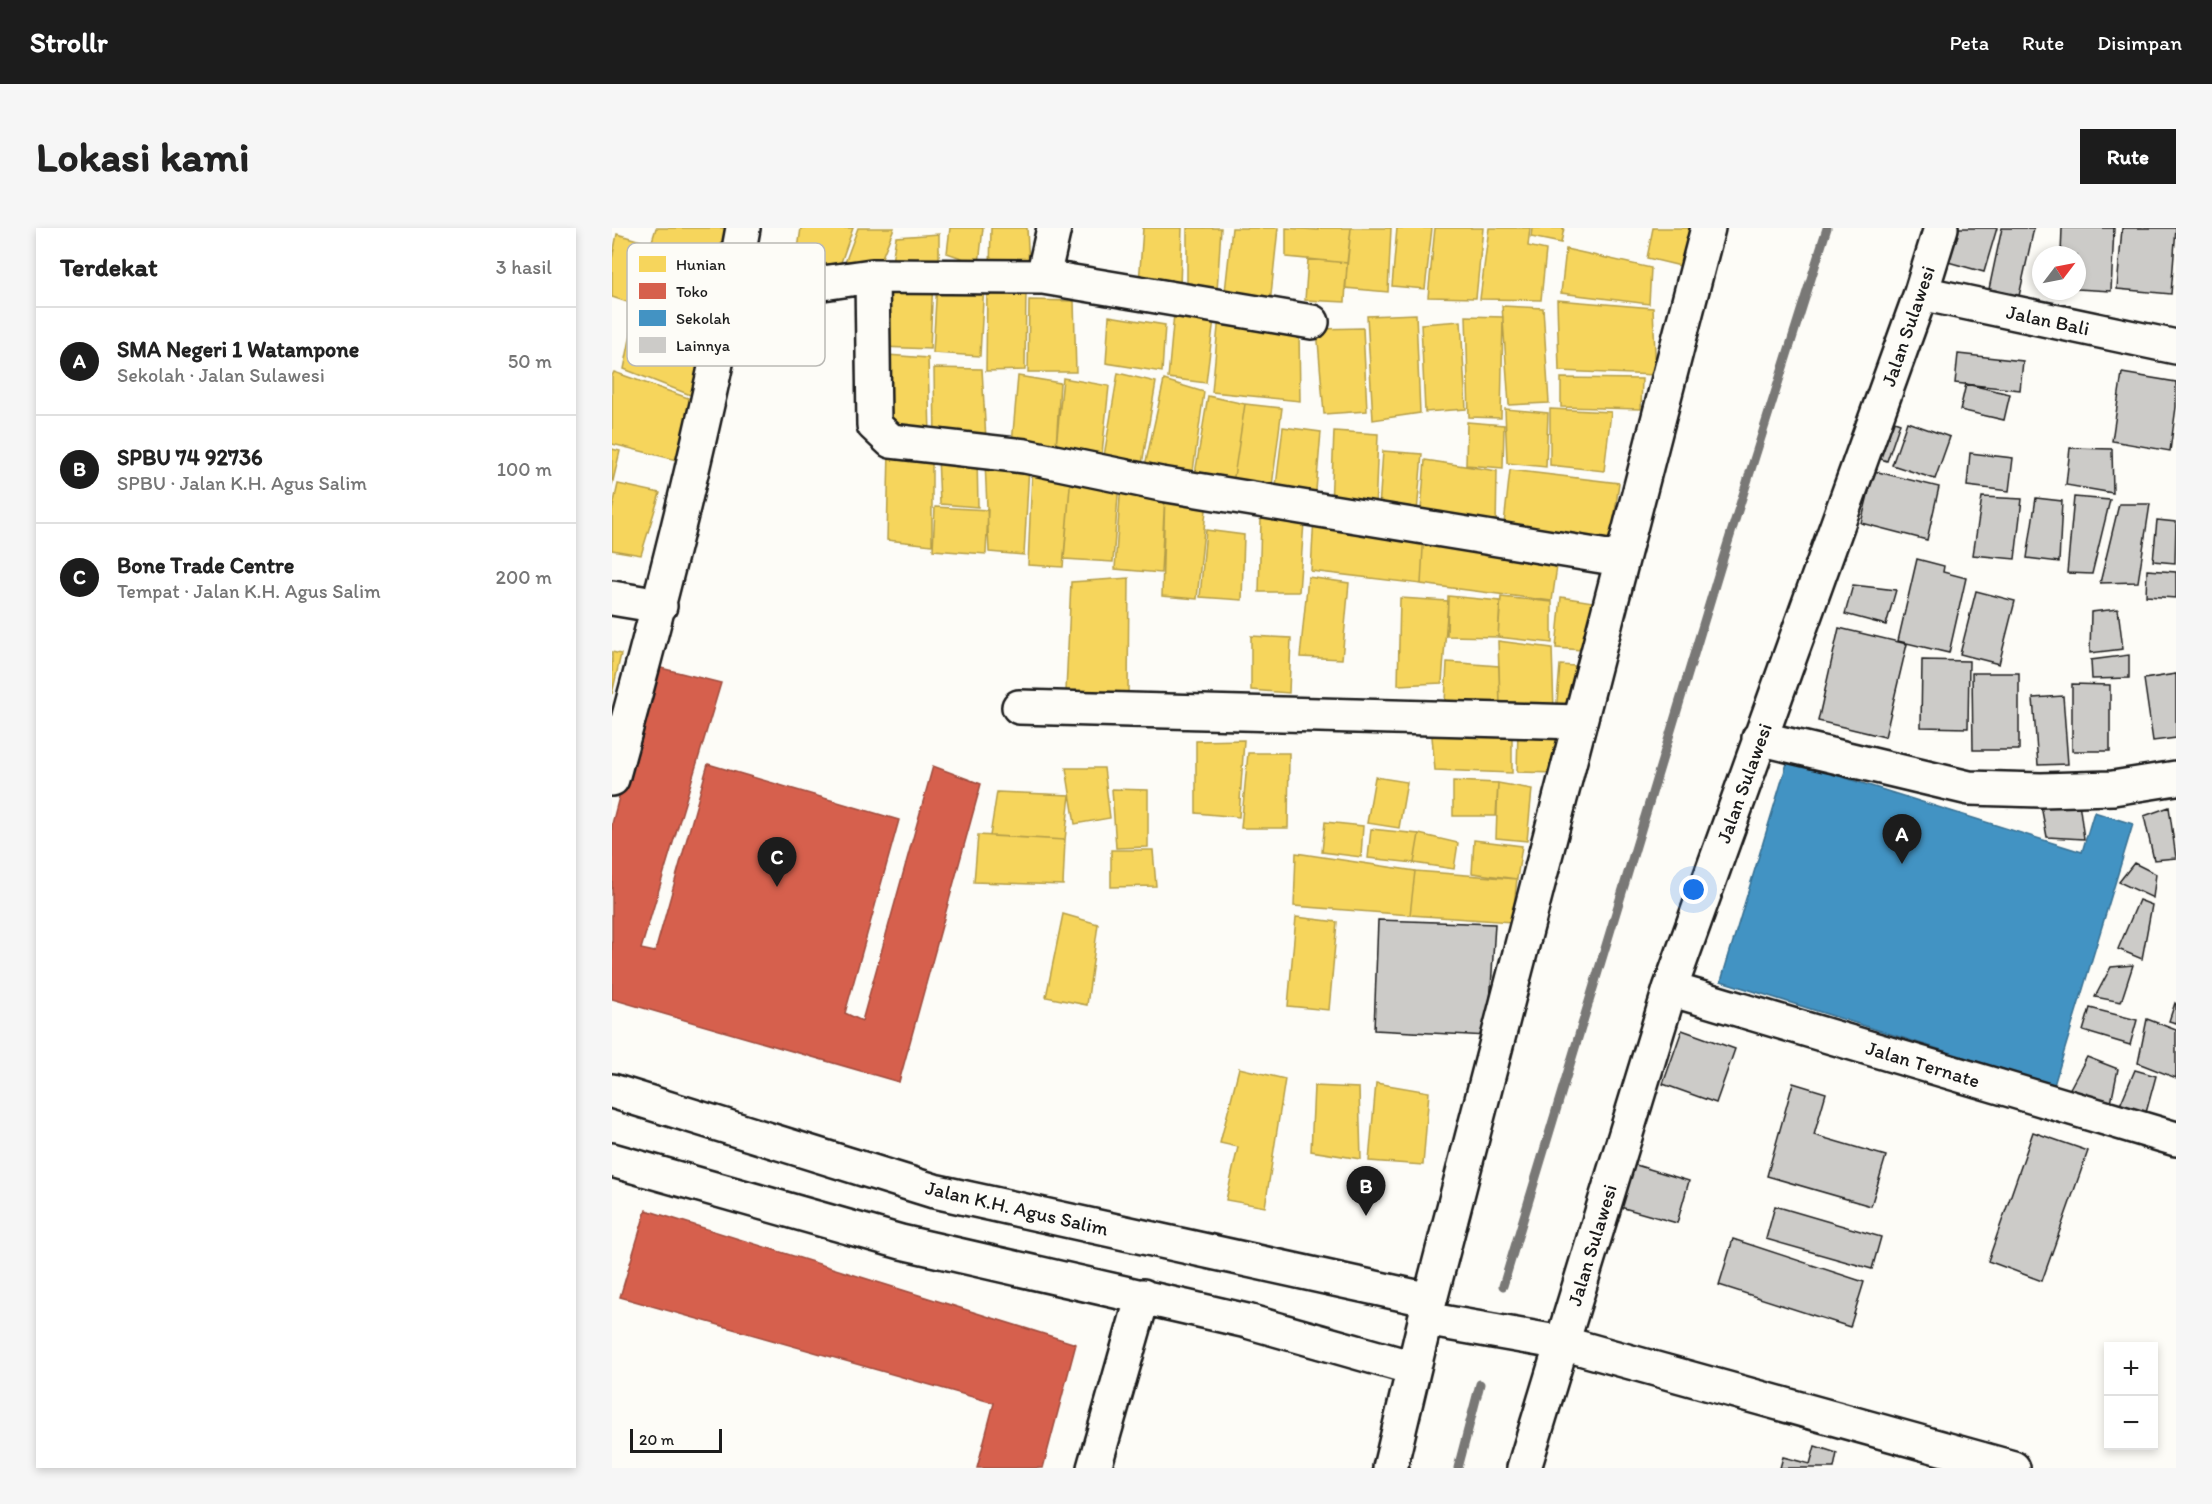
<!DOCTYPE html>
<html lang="id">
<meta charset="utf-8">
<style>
body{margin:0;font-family:Itim,sans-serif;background:#f6f6f6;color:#222}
.controls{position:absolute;right:18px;bottom:18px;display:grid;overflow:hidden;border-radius:0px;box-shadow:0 3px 9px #0003}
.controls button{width:54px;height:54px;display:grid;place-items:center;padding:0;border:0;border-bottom:2px solid #e0e0e0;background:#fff;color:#222;font:30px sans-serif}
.compass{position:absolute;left:1420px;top:18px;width:54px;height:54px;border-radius:50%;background:#fff;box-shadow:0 3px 9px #0003;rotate:58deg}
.scale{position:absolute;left:18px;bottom:15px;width:92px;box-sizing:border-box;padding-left:6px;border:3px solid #1c1c1c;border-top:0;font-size:16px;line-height:21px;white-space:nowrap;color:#1c1c1c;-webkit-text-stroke:4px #fdfcf7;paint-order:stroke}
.you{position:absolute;left:1082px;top:662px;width:21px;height:21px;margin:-15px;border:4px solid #fff;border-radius:50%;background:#1a73e8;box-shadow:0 0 0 9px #1a73e833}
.badge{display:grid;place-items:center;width:39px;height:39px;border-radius:50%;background:#1c1c1c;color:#fff;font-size:20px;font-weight:700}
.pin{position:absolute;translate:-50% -50px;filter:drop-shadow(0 2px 3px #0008)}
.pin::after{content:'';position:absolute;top:32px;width:21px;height:18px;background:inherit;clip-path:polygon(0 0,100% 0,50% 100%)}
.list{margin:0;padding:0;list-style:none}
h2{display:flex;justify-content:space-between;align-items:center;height:78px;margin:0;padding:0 24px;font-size:26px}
h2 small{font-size:20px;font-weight:400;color:#767676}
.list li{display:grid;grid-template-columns:39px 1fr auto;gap:18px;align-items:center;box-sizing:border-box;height:108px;padding:0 24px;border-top:2px solid #e0e0e0}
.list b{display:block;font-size:22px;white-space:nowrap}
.list p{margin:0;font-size:20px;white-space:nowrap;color:#767676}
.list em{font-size:20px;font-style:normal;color:#767676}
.map{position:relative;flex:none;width:1564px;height:1240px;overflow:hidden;border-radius:0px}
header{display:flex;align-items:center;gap:36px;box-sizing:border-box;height:84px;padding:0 30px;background:#1c1c1c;color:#fff}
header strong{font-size:28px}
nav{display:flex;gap:33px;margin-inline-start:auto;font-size:21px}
.intro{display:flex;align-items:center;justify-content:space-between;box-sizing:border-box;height:144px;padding:0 36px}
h1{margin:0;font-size:42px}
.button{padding:15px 27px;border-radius:0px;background:#1c1c1c;color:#fff;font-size:21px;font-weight:700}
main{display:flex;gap:36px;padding:0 36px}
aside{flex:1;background:#fff;border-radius:0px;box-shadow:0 3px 9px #0003}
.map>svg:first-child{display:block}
</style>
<header>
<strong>Strollr</strong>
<nav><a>Peta</a><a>Rute</a><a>Disimpan</a></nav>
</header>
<div class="intro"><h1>Lokasi kami</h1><a class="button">Rute</a></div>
<main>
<aside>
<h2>Terdekat<small>3 hasil</small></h2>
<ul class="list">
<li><span class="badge">A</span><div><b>SMA Negeri 1 Watampone</b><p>Sekolah · Jalan Sulawesi</p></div><em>50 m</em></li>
<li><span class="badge">B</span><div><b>SPBU 74 92736</b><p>SPBU · Jalan K.H. Agus Salim</p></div><em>100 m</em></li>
<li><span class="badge">C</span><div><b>Bone Trade Centre</b><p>Tempat · Jalan K.H. Agus Salim</p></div><em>200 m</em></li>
</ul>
</aside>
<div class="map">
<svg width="1564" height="1240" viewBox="0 0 1564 1240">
<rect width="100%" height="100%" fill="#fdfcf7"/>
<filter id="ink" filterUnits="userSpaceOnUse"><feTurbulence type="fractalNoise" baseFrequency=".0167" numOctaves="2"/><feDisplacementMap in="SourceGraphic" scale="12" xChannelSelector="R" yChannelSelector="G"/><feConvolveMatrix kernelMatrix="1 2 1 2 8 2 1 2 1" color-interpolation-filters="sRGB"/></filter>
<g filter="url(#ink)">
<path fill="#f6d55c" stroke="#b59e49" stroke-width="1.5" d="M44,0H116L108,33L40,13Z
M189,0H241L225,46L183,42Z
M246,0H282L264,44L234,32Z
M338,0H371L367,36L335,25Z
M379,0H415L417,39L378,41Z
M531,0H570L568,59L527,55Z
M575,0H609L605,64L575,62Z
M620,0H666L658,76L612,73Z
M674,0L706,2V0H739L735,35L674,29Z
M739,0H779L776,64L733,60Z
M785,0H820L813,61L780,58Z
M823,0H871L864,70L816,69Z
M877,0H918L916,18L934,22L929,72L868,71Z
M920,0H952L949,15L919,9Z
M1041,0H1080L1073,39L1035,30Z
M5,6L100,34L84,97L0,69V31Z
M327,6V37L279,40L284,9Z
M954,21L1039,40L1037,76L949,65Z
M696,31L735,35L733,74L693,72Z
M321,50L318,121L270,119V52Z
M325,54H372L368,128L321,125Z
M375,59L414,62L413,142L374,143Z
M417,72L462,73L464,144H416Z
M945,72L1041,80L1044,147L947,143Z
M563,75L603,83L594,155L556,150Z
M890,78L931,80L937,175L897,177Z
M804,86L808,185L761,192L755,88Z
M497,88L553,97L550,144L494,135Z
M607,88L687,102L688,173L600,164Z
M854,88L891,89L889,190L857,189Z
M849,93L854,181L813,184L809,96Z
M21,96L93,118L81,168L12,141Z
M751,100L755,183L712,186L705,101Z
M275,127L316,130L318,209L274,204Z
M322,140L370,141L374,212L323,217Z
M2,144L79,171L69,233L0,216V148Z
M506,145L544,154L529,242L491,234Z
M406,148L448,155L444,219L400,216Z
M451,150L497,158L489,235L444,219Z
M949,150L1030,151L1029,181L949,179Z
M552,152L592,164L579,257L531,247Z
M596,168L633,176L620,262L581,258Z
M633,176L670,180L659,266L620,262Z
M893,181L936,185L934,239L895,235Z
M938,181L999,184L992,243L938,237Z
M855,194L892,197L891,240L854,237Z
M671,199L709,204L703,274L663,267Z
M722,203L766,206L763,286L719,278Z
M0,221L8,223L0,257Z
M277,221L320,226V317L275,312Z
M771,223L810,226L805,285L767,280Z
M326,228L365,229L366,279L328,276Z
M813,232L885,243L884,302L808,294Z
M373,234L417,238L412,327L377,324Z
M898,242L1007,255L998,320L891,305Z
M420,244L459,247L451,339L416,337Z
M459,247L507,254L501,334L452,331Z
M509,255L553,264L549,345L503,341Z
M6,256L48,265L29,327L0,322V283Z
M553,264L595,272L585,371L550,368Z
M323,279L376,282L374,326L321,322Z
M702,287L812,302L809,356L699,343Z
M649,291L692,294L687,364H647Z
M594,302L632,307L630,372L588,369Z
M812,302L947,324L940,373L809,356Z
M696,349L737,355L730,431L688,429Z
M517,350L516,465L454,463L459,354Z
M836,368L888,373L886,409L835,408Z
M889,369L940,374V415L886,409Z
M949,369L994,376L983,423L944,420Z
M788,370L836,373L830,455L786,457Z
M639,408L679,410L677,465L639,462Z
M886,413L940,420L942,483L888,478Z
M0,424L9,426L0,466Z
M835,434L887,438L888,478L833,475Z
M948,437L978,439L966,489L944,486Z
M819,498L900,501V545L823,542Z
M906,501L948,503L944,545L905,544Z
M632,512L627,589L584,585V513Z
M636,525H677L676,600H629Z
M454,540H492L498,590L463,596Z
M763,549L795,554L787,600L755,595Z
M841,553L886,555L884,588H841Z
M886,555L920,561L915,613L884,610Z
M500,561L536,562V619L504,620Z
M385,564L458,567L453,612L378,608Z
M713,594L751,598L749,629L710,624Z
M759,601L807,606L802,635L756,630Z
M807,606L846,615L842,641L802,635Z
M366,607L453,612L451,657L362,654Z
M862,612L910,618L905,651L860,645Z
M499,622H541L544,658L499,659Z
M684,625L803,643L798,687L682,678Z
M803,643L905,651L900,694L798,687Z
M451,686L486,696L475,777L434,769Z
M684,689L725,694L717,782L676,778Z
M627,840L673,851L653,979L614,972L626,919L608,915Z
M764,855L817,864L811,937L757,933Z
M702,858L747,860L749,931L699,923Z"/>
<path fill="#d6604d" stroke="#9e4c3e" stroke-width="1.5" d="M41,438L109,455L29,721L43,724L96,536L287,592L233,785L250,793L321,538L369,556L287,854L0,771V596Z
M34,982L464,1116L431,1240H365L382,1175L8,1069Z"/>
<path fill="#4393c3" stroke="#376f91" stroke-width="1.5" d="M1176,532L1470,624L1482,584L1521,596L1442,857L1109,753Z"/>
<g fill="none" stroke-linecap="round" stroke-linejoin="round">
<path stroke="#797876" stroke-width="9" d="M891,1058L1113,324L1215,0
M846,1240L868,1156"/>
</g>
<path fill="#cccbc8" stroke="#1c1c1c" stroke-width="1.5" d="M1346,0H1385L1372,44L1336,34Z
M1390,0H1422L1407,68L1377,61Z
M1450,0H1502L1499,63L1465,61V27H1449Z
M1510,0H1564L1559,66L1505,61Z
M1346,126L1411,133L1408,162L1343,155Z
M1510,145L1564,154V179L1558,223L1500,213Z
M1354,156L1398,166L1392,192L1348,182Z
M1271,189L1288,195L1275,233L1257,227Z
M1295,194L1338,209L1323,251L1280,237Z
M1458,220L1500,221L1501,265L1454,257Z
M1358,225L1401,230L1397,263L1355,258Z
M1262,243L1327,259L1315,312L1249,295Z
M1370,269L1410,271L1403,331L1361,327Z
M1462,269L1498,272L1480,346L1455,345Z
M1424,270L1450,273L1447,334L1415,330Z
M1507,276H1538L1526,354L1488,355Z
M1545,292L1564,294L1563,335L1541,333Z
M1305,331L1332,338L1331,344L1354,350L1337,425L1286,413Z
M1535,342L1564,344V370L1534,368Z
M1241,357L1284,362L1274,397L1233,386Z
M1364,363L1403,373L1387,436L1348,426Z
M1506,381L1511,421L1478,425L1479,384Z
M1227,400L1295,416L1273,509L1206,493Z
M1517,427V450L1480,451L1479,432Z
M1310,432L1357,433L1356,500L1309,499Z
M1360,445H1407V522H1361Z
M1564,446V510L1541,513L1532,451Z
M1460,456L1498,457V523H1460Z
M1451,468L1456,536L1426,537L1421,470Z
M1467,574L1472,611L1435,609L1429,578Z
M1557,579L1564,630L1542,632L1532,588Z
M1522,635L1544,646L1541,670L1507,654Z
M1527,672L1540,677L1530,731L1506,721Z
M766,692L883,696L876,808L762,802Z
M1521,737L1509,774L1483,769L1499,739Z
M1563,775L1564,776V795L1557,793Z
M1478,780L1525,792L1518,817L1471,803Z
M1535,791L1564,802V850L1526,835Z
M1070,802L1123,821L1104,875L1051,856Z
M1475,829L1506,841L1498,880L1455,866Z
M1523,842L1544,848L1532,892L1505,884Z
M1181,855L1214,865L1202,907L1274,928L1259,978L1155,948Z
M1421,904L1476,923L1430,1053L1376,1033Z
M1014,934L1077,953L1065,995L1001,977Z
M1163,978L1269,1009L1260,1041L1154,1011Z
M1121,1011L1252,1054L1238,1099L1107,1057Z
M1203,1218L1225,1225L1222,1240H1168L1171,1229L1198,1236Z"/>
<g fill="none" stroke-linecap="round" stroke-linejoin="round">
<g stroke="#1c1c1c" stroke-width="38">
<path id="minor" d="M260,48L262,197L279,213L413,228L549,256L1008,331
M431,49L442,0
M1309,65L1564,119
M119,68L260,48L431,49L700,94
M0,370L48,378
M407,479L967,494
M1147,510L1357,560L1429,562L1501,560L1564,550
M0,551C50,369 97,186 131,0
M1058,761L1564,911
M0,863L322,963L818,1072
M0,932L289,1014L635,1093L801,1140
M813,1091L950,1115L1401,1240
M482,1240L531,1068
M778,1240L818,1072L1096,0
M912,1240L1058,761L1309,65L1329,0"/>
</g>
<use href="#minor" stroke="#fdfcf7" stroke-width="33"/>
</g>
</g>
<g text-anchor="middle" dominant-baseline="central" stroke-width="6" stroke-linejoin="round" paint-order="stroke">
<g font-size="20" fill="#1c1c1c" stroke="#fdfcf7">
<text transform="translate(1436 92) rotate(12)">Jalan Bali</text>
<text transform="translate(1296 98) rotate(-71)">Jalan Sulawesi</text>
<text transform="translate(1132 555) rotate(-70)">Jalan Sulawesi</text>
<text transform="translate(1311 836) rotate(17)">Jalan Ternate</text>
<text transform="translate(405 980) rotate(13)">Jalan K.H. Agus Salim</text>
<text transform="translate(980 1017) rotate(-73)">Jalan Sulawesi</text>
</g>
</g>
<rect x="15" y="15" width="198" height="123" rx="9" fill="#fdfcf7" stroke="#bab9b5" stroke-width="1.5"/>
<rect x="27" y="28" width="27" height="16" fill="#f6d55c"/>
<rect x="27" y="55" width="27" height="16" fill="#d6604d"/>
<rect x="27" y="82" width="27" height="16" fill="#4393c3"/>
<rect x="27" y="109" width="27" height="16" fill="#cccbc8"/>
<g font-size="16" fill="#1c1c1c">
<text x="64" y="42">Hunian</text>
<text x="64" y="69">Toko</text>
<text x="64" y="96">Sekolah</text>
<text x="64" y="123">Lainnya</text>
</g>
</svg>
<div class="controls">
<button>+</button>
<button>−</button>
</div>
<svg class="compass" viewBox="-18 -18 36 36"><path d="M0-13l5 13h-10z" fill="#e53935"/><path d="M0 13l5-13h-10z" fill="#767676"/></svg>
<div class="scale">20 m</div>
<div class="you"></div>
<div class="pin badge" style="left:1290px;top:636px">A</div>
<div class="pin badge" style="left:754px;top:988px">B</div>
<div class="pin badge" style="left:165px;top:659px">C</div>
</div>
</main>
